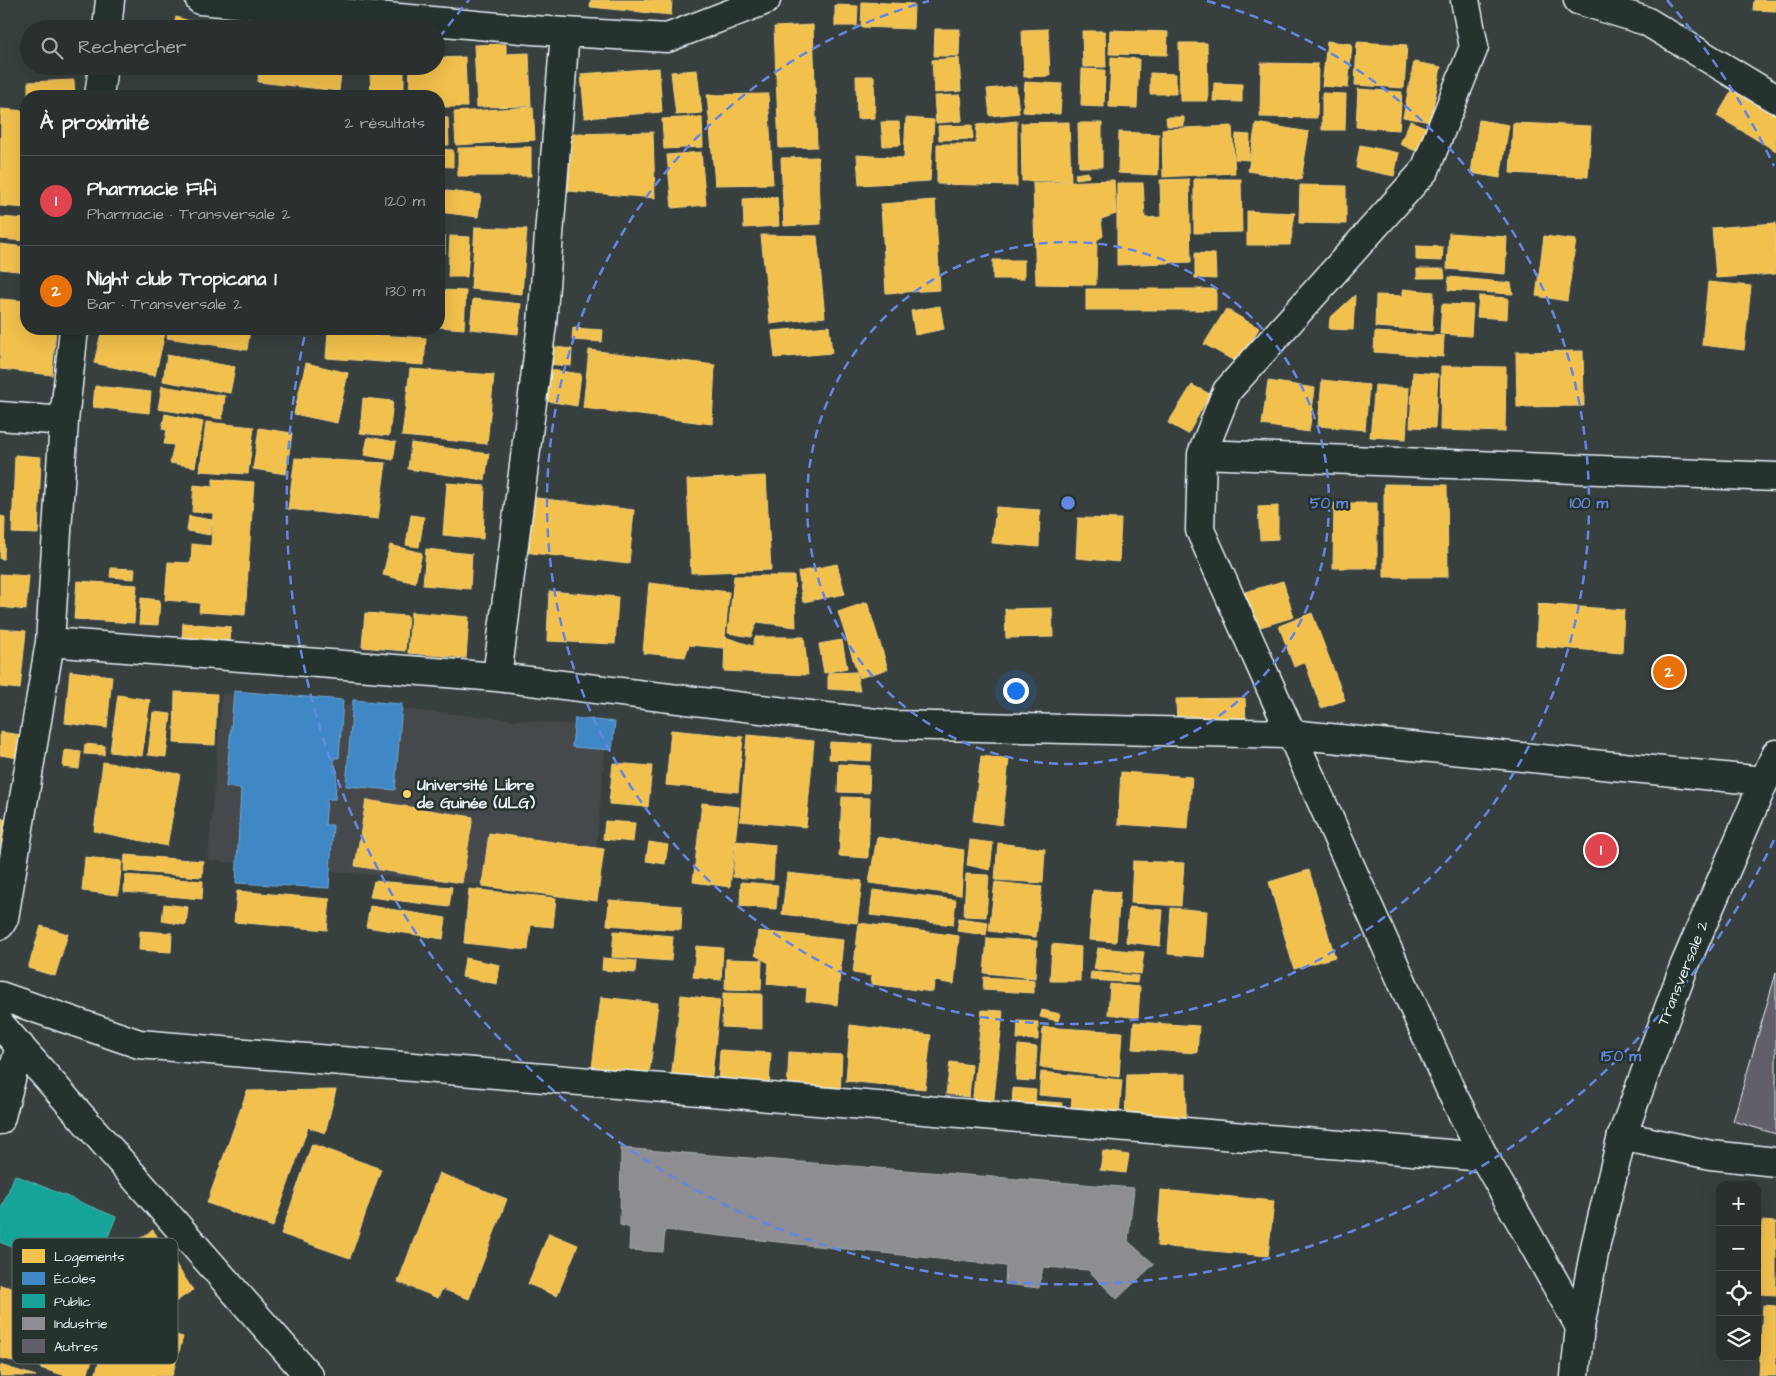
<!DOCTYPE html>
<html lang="fr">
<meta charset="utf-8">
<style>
body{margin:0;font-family:"Architects Daughter",sans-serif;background:#323837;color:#f1f3f6}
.controls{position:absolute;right:15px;bottom:15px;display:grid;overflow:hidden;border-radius:10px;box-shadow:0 5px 20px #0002}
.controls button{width:45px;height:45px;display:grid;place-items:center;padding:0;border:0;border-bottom:1px solid #464b4b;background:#2a302f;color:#f1f3f6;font:25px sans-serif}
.you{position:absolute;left:1015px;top:690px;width:18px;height:18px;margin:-12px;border:4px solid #fff;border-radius:50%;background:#1a73e8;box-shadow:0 0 0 8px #1a73e833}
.badge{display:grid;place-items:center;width:32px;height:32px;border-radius:50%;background:#e797bd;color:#fff;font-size:16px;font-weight:700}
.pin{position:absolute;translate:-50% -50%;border:2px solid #fff;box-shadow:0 1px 5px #0006}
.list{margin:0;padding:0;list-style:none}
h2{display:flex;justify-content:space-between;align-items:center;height:65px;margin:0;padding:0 20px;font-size:21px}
h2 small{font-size:16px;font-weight:400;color:#a5a9aa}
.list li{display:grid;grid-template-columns:32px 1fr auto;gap:15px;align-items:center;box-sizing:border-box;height:90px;padding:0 20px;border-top:1px solid #464b4b}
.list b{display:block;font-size:19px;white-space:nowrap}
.list p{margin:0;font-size:16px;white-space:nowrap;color:#a5a9aa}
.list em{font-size:16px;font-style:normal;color:#a5a9aa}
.icon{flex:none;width:28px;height:28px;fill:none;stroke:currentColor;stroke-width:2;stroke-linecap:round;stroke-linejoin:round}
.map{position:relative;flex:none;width:1776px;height:1376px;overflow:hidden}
.search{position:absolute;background:#2a302f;box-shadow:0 5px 20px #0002;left:20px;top:20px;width:425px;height:55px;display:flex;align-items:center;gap:12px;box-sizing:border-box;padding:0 18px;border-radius:28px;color:#a5a9aa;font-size:19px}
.panel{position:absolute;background:#2a302f;box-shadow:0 5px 20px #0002;left:20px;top:90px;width:425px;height:245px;border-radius:20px}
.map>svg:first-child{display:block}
</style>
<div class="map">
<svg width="1776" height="1376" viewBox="0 0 1776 1376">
<rect width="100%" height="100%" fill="#38403f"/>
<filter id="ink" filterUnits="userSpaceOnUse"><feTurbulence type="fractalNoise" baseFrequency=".02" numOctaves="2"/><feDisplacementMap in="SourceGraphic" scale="10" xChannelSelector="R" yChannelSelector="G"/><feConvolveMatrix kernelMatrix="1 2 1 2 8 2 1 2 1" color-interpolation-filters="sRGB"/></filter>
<g filter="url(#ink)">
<path fill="#45494c" d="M222,693L607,728L592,895L208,860Z"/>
<path fill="#f2c14e" stroke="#efcf81" d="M591,0H672L671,15L590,7Z
M1754,0H1776V11L1753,10Z
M862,2L914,4L913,29L861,27Z
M835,5L858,6L857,26H835Z
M176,17L219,29H173Z
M813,25L817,147L779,148L774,27Z
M935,29H960L959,56H934Z
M1048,29L1050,76L1024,77L1022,30Z
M1110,30L1168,32L1167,55L1109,54Z
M1082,31H1105L1106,67H1083Z
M1327,41L1352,44L1348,88L1322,86Z
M1357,42L1407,45L1404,88L1355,85Z
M1179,43H1207L1208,101H1180Z
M506,44V54L529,53L531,106L477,107L474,45Z
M465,57L467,107H439V96H409L410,66H436V58Z
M1111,57L1139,59L1137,108L1109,107Z
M959,58L961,91L934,93L932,60Z
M1414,62L1441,67L1430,122L1403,117Z
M1261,63L1318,64L1317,118L1260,117Z
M259,66H342L339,91L258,82Z
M659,68L662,112L585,118L581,74Z
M1082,69L1105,70L1104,107L1081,106Z
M697,70L702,113L676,115L671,72Z
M370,73H404V96H371Z
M1150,73L1176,74V94H1150Z
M856,76H874L875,118L857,119Z
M74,80L75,96H28V82Z
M1025,82L1062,84L1060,114L1023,112Z
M1214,83L1242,84V102L1213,101Z
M1736,84L1776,108V151L1717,116Z
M1016,86L1019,113L990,116L987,89Z
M1358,89L1402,92L1399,130L1356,127Z
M1322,93L1346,94L1345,130H1322Z
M768,94L773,184L715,185L707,95Z
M960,95L962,121L936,123L934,96Z
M533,107L535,140L456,145L454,112Z
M1,109L26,111V208L0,206Z
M439,117L448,118L449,145H439Z
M702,117L703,147L664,149L662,119Z
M1166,117H1184V126H1167Z
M906,118L934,120L930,181L859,185L857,155L904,158Z
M1479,120L1509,125L1500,178L1471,173Z
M1017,121V186L937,184V144H976L977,125Z
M1410,121L1428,128L1418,152L1400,144Z
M881,122H899L901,145L883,146Z
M1069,122L1071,181H1022L1021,123Z
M1078,123H1102V167H1079Z
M1256,123L1309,132L1301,180L1248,171Z
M1513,123L1591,126L1588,177L1510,173Z
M972,125L973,139L939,140L938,126Z
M1232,126L1235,173L1163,177L1162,129Z
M653,132L655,198L568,191L573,134Z
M1119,132L1159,134L1158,175L1118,173Z
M1236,134L1250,135L1249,160L1235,159Z
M1360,145L1399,153L1394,176L1356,168Z
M531,147V176H458V148Z
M439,149L453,150V167L439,166Z
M701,152L706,205L672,208L667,155Z
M818,157L821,224L784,226L781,158Z
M1088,172L1089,177L1076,179L1075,174Z
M1189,179L1191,262L1117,265V183H1143L1145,218L1161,217L1160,180Z
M1194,179H1241L1242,232L1194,233Z
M1114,180L1116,214L1101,219L1103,236L1097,240L1096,285L1036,284L1033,183Z
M1300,185L1346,186V224L1299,223Z
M439,190L481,195L478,217L439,212Z
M777,197L779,226L744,228L743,199Z
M935,200L940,290L886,293L881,204Z
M1247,211L1295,213L1290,245H1247Z
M0,217L26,219V241L0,239Z
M1776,223V274L1716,278L1712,228Z
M475,227L527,229L522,294L471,289Z
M1449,233L1507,237L1505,274L1447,269Z
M439,235H445V254H439Z
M761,235L817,236L825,317L770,324Z
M450,236L470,237L467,277H448Z
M1544,236L1576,240L1567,301L1536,296Z
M0,244L26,247V272L0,269Z
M1416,246L1443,247L1442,261L1416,260Z
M1195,253L1215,254L1216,279L1195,278Z
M993,260H1024V279H993Z
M1417,269H1444L1445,278H1417Z
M1449,277L1511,283L1513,294L1448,290Z
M1708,282L1751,286L1744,350L1702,345Z
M1086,289H1216V310H1086Z
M1403,289L1434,292L1432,331L1375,327L1376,295L1403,296Z
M439,290L466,291L464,329L439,327Z
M1355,295L1353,330L1329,329L1330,318Z
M1479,296L1508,298L1507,319L1477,317Z
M0,299L26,301V329H56L52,375L0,369Z
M473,299L521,304L518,334L470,329Z
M1442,304L1473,305L1471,336L1440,334Z
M940,306L944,329L915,335L911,311Z
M1226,309L1259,328L1238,363L1204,344Z
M829,326L832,353L775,358L772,331Z
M573,328L603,330L602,342L572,340Z
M102,329H166L155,376L94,363Z
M168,329H250L247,350L167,338Z
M282,329H323L322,333L282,331Z
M328,332L426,338L424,365L326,358Z
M1375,332L1444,336L1443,357L1374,352Z
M546,346L572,349L571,366L545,364Z
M589,350L715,365L712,424L583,408Z
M1583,351L1584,406L1517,407L1516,352Z
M167,355L235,367L230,393L163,381Z
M306,363L348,373L337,423L294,414Z
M1441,366L1506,367L1505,432L1440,430Z
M410,369L494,375L487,444L402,436Z
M546,369L581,374L577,406L541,400Z
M1413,372L1438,374L1435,428L1410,427Z
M1322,380L1369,385L1365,430L1318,426Z
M1268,381L1315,388L1309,432L1262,425Z
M1192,385L1210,394L1188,434L1168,423Z
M1375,385L1409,388L1406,439L1370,437Z
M95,386L151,392L149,413L93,407Z
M162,386L225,396L222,419L158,409Z
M363,398L393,401L389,436L360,433Z
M165,414L203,422L195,467L170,463L174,445L164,444L167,430L162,429Z
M206,422L254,427L248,474L200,471Z
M259,428L292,433L286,474L253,469Z
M368,437L396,442L393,460L364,455Z
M411,443L489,454L485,480L408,469Z
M15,455L41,457L38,534L12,533Z
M295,458L386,463L378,519L288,509Z
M766,476L771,570L691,573L687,480Z
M213,479L254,482L245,615L199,612L200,603L165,600L168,562L191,563L192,544L211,546L213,513L192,512L194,485L213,487Z
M447,483L485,486L483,539L443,535Z
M1384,484L1447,485L1448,577H1384Z
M529,497L634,510L629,564L523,552Z
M1334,503H1377V568H1333Z
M1278,506V539L1260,540L1258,507Z
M996,507L1040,510L1039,547L992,543Z
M411,515L424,517L419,547L406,545Z
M0,516L5,517L4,559H0Z
M189,516L212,520L210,535L187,531Z
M1078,518L1121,519L1119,562L1076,558Z
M390,545L422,553L415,583L383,575Z
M426,549L472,554L470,589L423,585Z
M837,564L845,594L803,602L798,572Z
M111,568L135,569L134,579L110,577Z
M0,574L29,576L26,610L0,607Z
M734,576H794L796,627L757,622L751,637L728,633Z
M77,581L137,585L134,623L74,619Z
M1283,581L1294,617L1257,628L1245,592Z
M649,583L729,592L724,648L689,645L685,657L643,653Z
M549,591L618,597L615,644L547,641Z
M141,598L160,600L158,625L139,624Z
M867,602L888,669L859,678L838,612Z
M1538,604L1624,610L1622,653L1536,646Z
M1052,608L1053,637L1006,638L1005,609Z
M411,612L469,617L466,658L408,653Z
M365,613L408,616L405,651L362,647Z
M1312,613L1345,700L1321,708L1305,662L1294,667L1279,626Z
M183,623L231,627L230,643L182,638Z
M0,629L26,631L20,689L0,687Z
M725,637L753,646L755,637H804L808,675L724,671Z
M842,640L847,668L824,673L819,644Z
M70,671L112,676L107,728L65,723Z
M856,672L860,691L828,689V673Z
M175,692L217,694L215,745L174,743Z
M118,695L150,700L142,756L110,752Z
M1245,698L1246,723L1177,725L1176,699Z
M153,712L171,714L166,757L148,755Z
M671,730L743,737L738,792L666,785Z
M0,732L22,735L18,758L0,755Z
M747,735L814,741L806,827L740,821Z
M830,742L872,744L871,761L829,759Z
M85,744L105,746L104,755L84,754Z
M65,750L81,752L79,769L63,767Z
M981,756L1009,759L1002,825L973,821Z
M103,762L180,774L167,846L94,831Z
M613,763L652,766L648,807L609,804Z
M839,764L870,766L869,793L838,792Z
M1121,772L1192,777L1188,829L1118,824Z
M842,797L870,798L868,858L839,856Z
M366,800L473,817L462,883L355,866Z
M702,803L739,807L730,887L693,882Z
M0,817L22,831L0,869Z
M605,821L635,823L633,842L603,839Z
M489,833L604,849L597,901L482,886Z
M877,837L964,850L961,895L869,883Z
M970,840L993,843L990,870L967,865Z
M736,841L775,845L773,880L733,877Z
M649,842L668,845L665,864L646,861Z
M998,843L1045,849L1043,883L995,880Z
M125,855L203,861L202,877L124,871Z
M85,857L122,861L118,895L82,891Z
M1133,861L1184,863L1181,906L1131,903Z
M1309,870L1335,957L1294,969L1269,882Z
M787,873L862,881L857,923L782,914Z
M966,874L989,875L986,917L964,916Z
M125,875L203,881L202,899L124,892Z
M374,881L452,887L449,907L370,897Z
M741,882L778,885L776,909L740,906Z
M995,882L1042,887L1036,937L989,931Z
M469,889L556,898L553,927L531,925L528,950L464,943Z
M873,890L956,900L953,925L870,915Z
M1093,890L1120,892L1116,942L1089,940Z
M237,891L330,899L327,930L234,922Z
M609,900L682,906L681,930L607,925Z
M164,904L188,907L186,925L162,921Z
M370,906L446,918L443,939L366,927Z
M1129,907L1163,910L1160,946L1126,942Z
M1171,908L1207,911L1204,957L1168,954Z
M959,918L988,922L986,935L957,931Z
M859,923L959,936L954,984L934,981L933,992L871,984L872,976L853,973Z
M41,926L68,934L55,976L28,968Z
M140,931L172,933L171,952L139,950Z
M614,931L673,936L671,961L612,957Z
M758,931L843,940L837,1005L806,1001L807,988L767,984L769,963L755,955Z
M987,938L1037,941L1035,978L984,973Z
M1052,944L1081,947L1080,981H1050Z
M696,946L723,948L721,980L693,977Z
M1098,948L1144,952L1141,974L1094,969Z
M465,958L500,965L497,984L462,977Z
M603,958L636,961L635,973L602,970Z
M726,959L762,960L761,990L725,989Z
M1091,972L1138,976L1137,983L1090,980Z
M984,977L1034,980V993L983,990Z
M1110,984L1140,987L1138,1018L1108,1014Z
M723,993L762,994V1029L722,1027Z
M681,995L720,1000L711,1084L671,1079Z
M601,997L658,1003L649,1075L592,1068Z
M982,1010L1003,1011L993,1108L972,1105Z
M1042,1010L1060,1014L1058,1021L1040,1017Z
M1018,1021L1038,1022V1040L1017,1039Z
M1134,1022L1199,1026L1197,1053L1132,1049Z
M850,1025L931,1035L925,1089L846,1081Z
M1043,1027L1122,1032L1119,1077L1040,1067Z
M1018,1045L1037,1047L1035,1081L1016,1080Z
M720,1050L771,1053L769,1086L718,1083Z
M789,1052L842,1055L840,1095L787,1092Z
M950,1062L972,1065L969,1097L946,1094Z
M1041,1072L1122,1080L1119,1114L1071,1108L1072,1098L1039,1095Z
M1186,1074V1118H1125L1127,1075Z
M1013,1088L1036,1090L1035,1101L1062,1103L1061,1113L1012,1109Z
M336,1090L325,1133L308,1127L273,1227L207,1203L247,1091Z
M312,1144L381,1169L350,1258L281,1234Z
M1103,1151L1129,1155L1126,1173L1100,1170Z
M439,1173L507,1199L469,1299L442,1289L438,1298L398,1282Z
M1161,1190L1274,1201L1268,1256L1157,1246Z
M1762,1221L1776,1222V1295L1758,1294Z
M153,1230L193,1290L150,1319L109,1259Z
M549,1233L578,1245L557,1296L528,1284Z
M0,1285L50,1298L33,1366L0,1358Z
M1763,1305L1776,1306V1376H1759Z
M59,1306L104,1321L87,1376H66L40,1368Z
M112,1317L183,1337L172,1376H95Z
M0,1365L36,1376H0Z"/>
<path fill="#3f88c5" stroke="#72a8d4" d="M234,691L343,700L339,758H334V771H337L335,799H327L325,825H333L329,888L236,883L241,789L226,787Z
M353,700L402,704L395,790L346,786Z
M575,718L615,722L612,750L572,747Z"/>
<path fill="#17a398" stroke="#56bab5" d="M15,1175L116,1217L90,1280L0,1242V1211Z"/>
<path fill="#8d8d92" stroke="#a8abb1" d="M621,1148L1134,1188L1128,1241L1154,1264L1117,1299L1088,1270L1043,1267L1039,1288L1005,1284L1006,1266L665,1230L663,1252L629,1250L630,1228L620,1225Z"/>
<path fill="#625e6a" stroke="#e8f1f8" d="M1776,973V1134L1733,1121Z"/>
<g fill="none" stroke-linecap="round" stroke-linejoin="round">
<g stroke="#e8f1f8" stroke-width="31">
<path id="minor" d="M200,0L532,30L667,38L766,0
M1465,0L1474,47L1425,170L1227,391L1202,454L1200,530L1451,1091L1484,1157L1580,1327
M1578,0L1646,21L1776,99
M107,29L110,0
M99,96L103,66
M0,416L64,421
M1202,454L1776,477
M50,642L497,677L892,725L1290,734L1764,781
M497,677L542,324L565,32
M0,925L4,918L50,642L64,421L74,329
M0,996L139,1044L1484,1157
M0,1024L309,1376
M0,1120L20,1046
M1622,1136L1711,1155L1776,1162"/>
</g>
<g stroke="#e8f1f8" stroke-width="31">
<path id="secondary" d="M1575,1376L1580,1327L1596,1243L1622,1136L1684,967L1776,754"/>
</g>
<use href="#minor" stroke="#26332d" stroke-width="28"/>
<use href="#secondary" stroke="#26332d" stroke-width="28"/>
</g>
</g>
<g fill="none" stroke="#6487e3" stroke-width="2.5" stroke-dasharray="9 6">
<circle cx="1068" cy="503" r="261"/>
<path d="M1207 1A521 521 0 1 1 929 1"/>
<path d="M1774 840A782 782 0 0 1 305 334M439 38A782 782 0 0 1 469 0M1667 0A782 782 0 0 1 1774 166"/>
</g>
<circle fill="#ffd166" stroke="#26332d" stroke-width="2" cx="407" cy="794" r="5"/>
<g text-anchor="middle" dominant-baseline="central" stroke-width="5" stroke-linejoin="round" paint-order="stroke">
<g font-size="16" font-weight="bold" fill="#e8f1f8" stroke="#26332d" text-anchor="start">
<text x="417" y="785">Université Libre<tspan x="417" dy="18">de Guinée (ULG)</tspan></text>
</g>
<g font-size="16" fill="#e8f1f8" stroke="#26332d">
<text transform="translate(1683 973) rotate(-68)">Transversale 2</text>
</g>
</g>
<rect x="12" y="1238" width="166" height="126" rx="8" fill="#26332d" stroke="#606c6a" stroke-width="1"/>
<rect x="22" y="1249" width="23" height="14" fill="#f2c14e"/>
<rect x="22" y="1272" width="23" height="13" fill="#3f88c5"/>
<rect x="22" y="1294" width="23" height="14" fill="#17a398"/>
<rect x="22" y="1317" width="23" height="13" fill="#8d8d92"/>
<rect x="22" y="1339" width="23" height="14" fill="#625e6a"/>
<g font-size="14" fill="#e8f1f8">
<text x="54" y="1261">Logements</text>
<text x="54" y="1283">Écoles</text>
<text x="54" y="1306">Public</text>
<text x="54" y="1328">Industrie</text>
<text x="54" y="1351">Autres</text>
</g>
<circle cx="1068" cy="503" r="8" fill="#6487e3" stroke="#26332d" stroke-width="2.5"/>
<g font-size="15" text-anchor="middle" font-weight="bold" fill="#6487e3" stroke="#26332d" stroke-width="5" stroke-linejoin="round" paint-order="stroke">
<text x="1329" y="508">50 m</text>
<text x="1589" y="508">100 m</text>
<text x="1621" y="1061">150 m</text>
</g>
</svg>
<div class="controls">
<button>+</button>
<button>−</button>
<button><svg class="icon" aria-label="locate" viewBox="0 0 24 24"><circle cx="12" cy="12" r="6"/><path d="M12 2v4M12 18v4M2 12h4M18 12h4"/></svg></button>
<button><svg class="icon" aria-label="layers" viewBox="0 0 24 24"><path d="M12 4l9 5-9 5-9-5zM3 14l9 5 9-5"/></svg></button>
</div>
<div class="you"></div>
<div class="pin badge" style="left:1601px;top:850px;background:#e0444e">1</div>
<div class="pin badge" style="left:1669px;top:672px;background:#e8710a">2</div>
<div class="search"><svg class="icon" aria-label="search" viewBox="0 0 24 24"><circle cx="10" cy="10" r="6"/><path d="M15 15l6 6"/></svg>Rechercher</div>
<section class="panel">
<h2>À proximité<small>2 résultats</small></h2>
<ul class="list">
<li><span class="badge" style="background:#e0444e">1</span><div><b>Pharmacie Fifi</b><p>Pharmacie · Transversale 2</p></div><em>120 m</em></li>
<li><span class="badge" style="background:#e8710a">2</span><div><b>Night club Tropicana 1</b><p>Bar · Transversale 2</p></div><em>130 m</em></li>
</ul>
</section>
</div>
